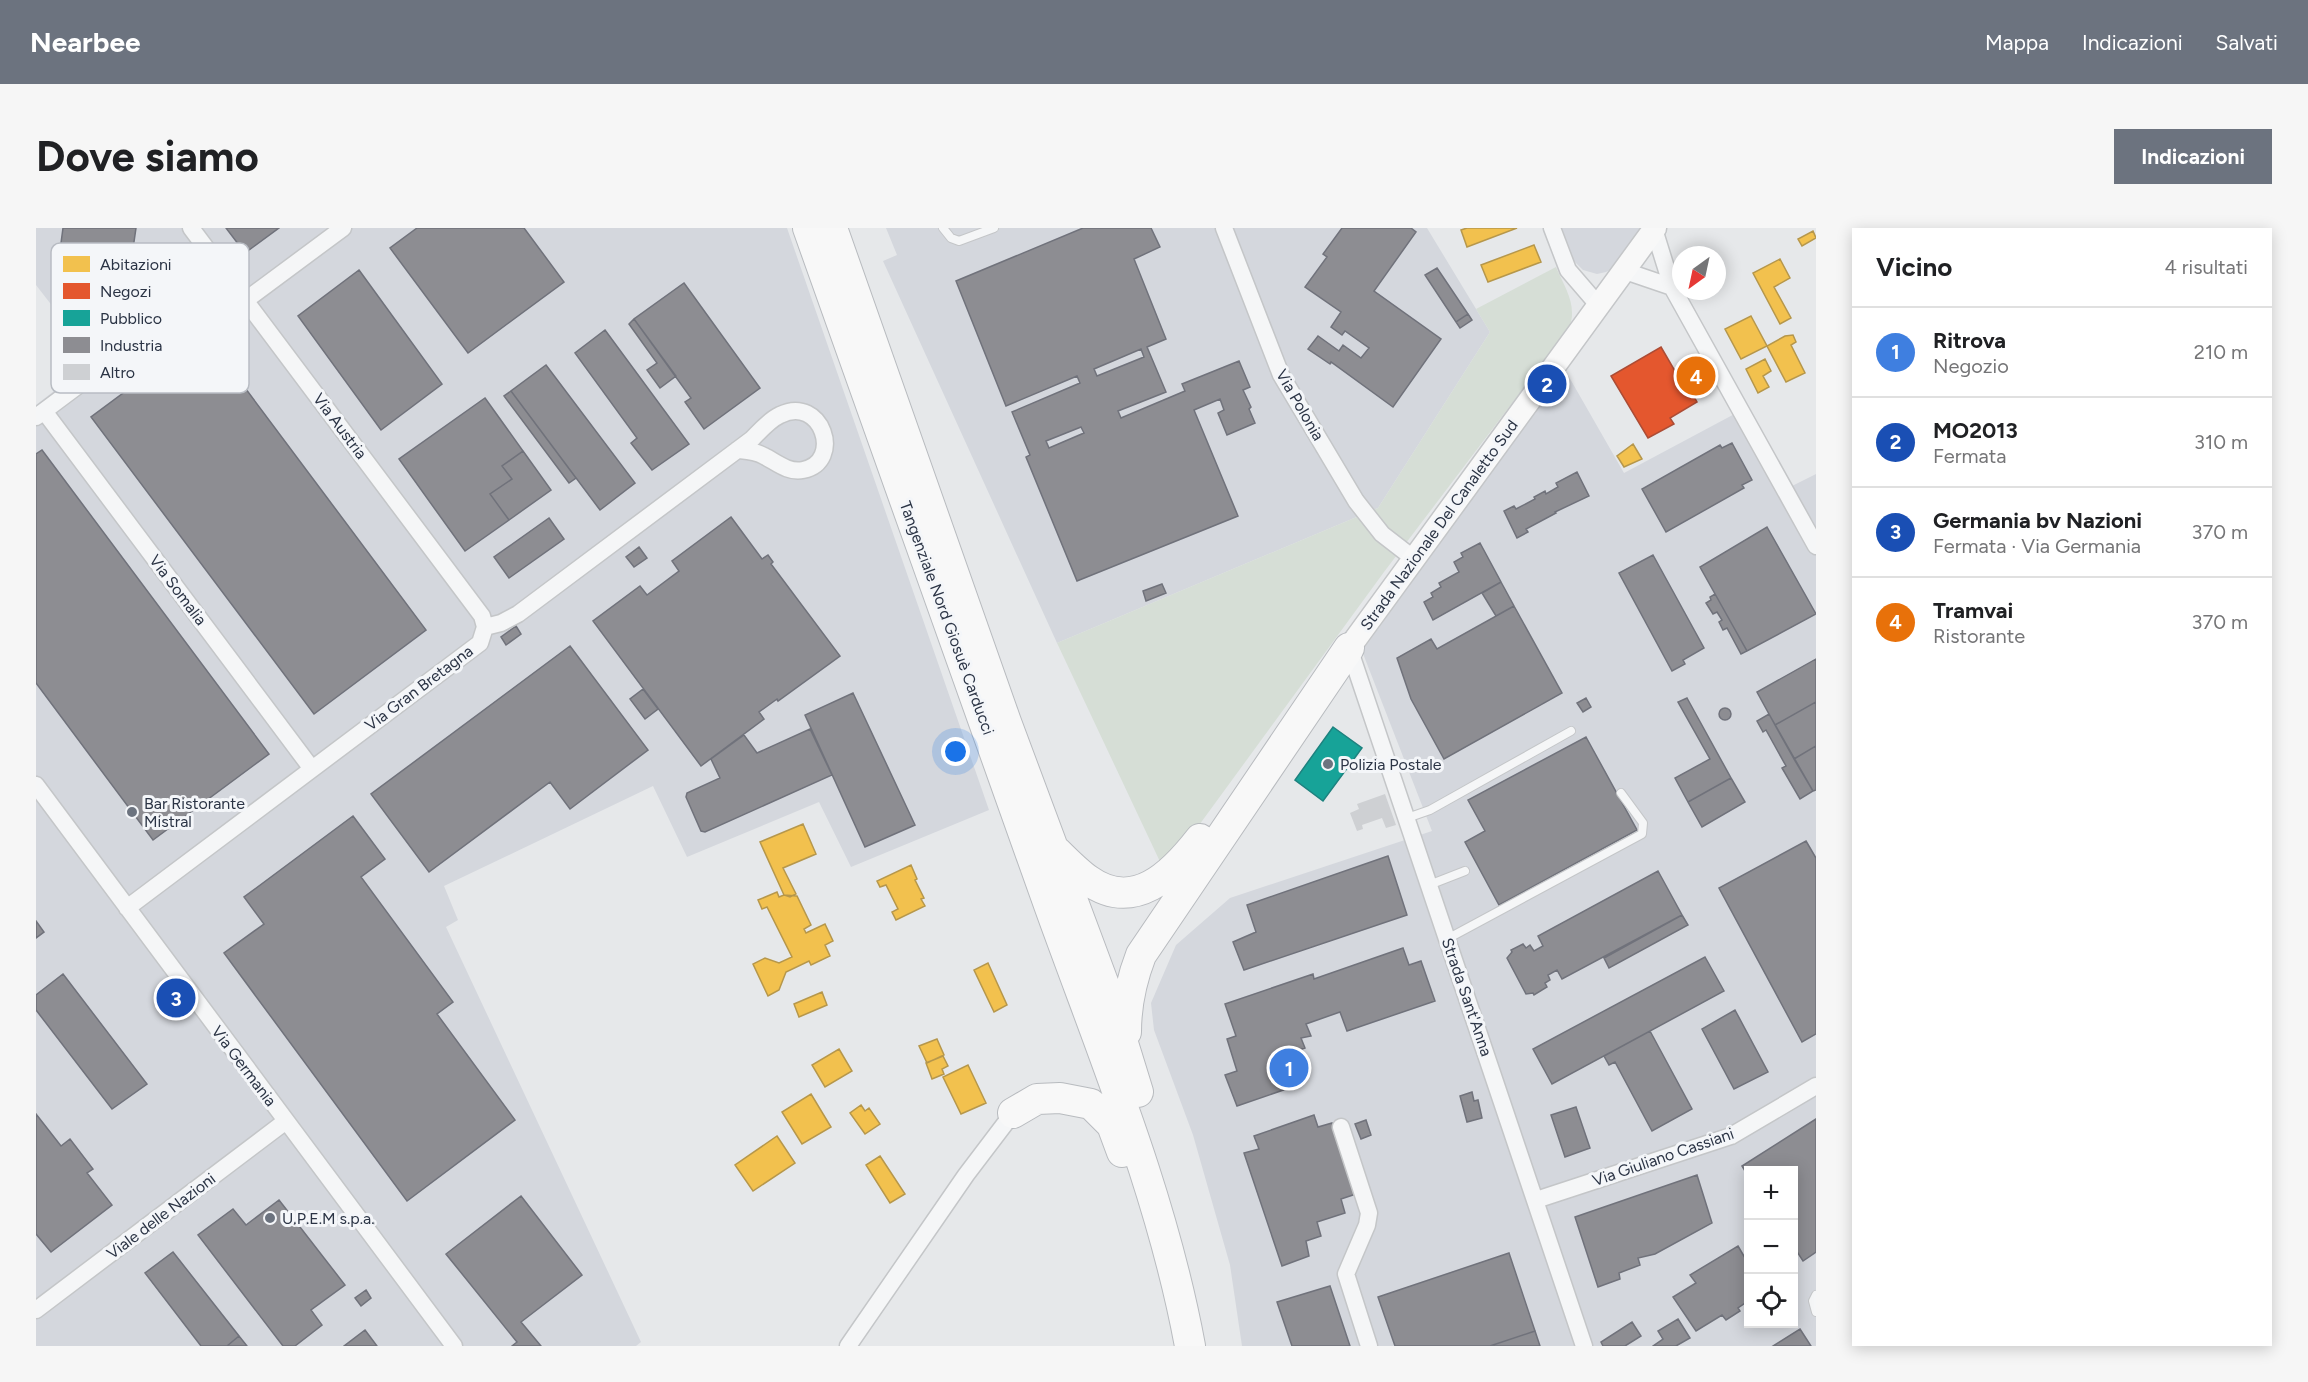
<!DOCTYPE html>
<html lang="it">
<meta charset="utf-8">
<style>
body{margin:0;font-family:Figtree,sans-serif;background:#f6f6f6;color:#202124}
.controls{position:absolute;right:18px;bottom:18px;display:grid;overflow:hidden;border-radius:0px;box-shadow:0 3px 15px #0003}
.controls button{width:54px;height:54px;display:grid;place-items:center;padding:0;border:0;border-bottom:2px solid #e0e0e0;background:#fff;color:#202124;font:30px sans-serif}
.compass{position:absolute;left:1636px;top:18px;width:54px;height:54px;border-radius:50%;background:#fff;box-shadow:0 3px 15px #0003;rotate:213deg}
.you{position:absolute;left:920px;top:524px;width:21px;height:21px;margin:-15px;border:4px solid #fff;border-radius:50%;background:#1a73e8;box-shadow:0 0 0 9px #1a73e833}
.badge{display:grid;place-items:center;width:39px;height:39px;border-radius:50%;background:#6c737f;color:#fff;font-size:20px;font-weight:700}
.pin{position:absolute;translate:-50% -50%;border:3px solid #fff;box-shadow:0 2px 6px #0006}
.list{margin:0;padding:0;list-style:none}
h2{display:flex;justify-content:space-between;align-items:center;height:78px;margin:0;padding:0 24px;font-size:26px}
h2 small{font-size:20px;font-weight:400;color:#757577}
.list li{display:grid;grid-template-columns:39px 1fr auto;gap:18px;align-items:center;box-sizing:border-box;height:90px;padding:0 24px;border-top:2px solid #e0e0e0}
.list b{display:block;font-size:22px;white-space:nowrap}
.list p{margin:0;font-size:20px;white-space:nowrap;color:#757577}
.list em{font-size:20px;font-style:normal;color:#757577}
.icon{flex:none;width:33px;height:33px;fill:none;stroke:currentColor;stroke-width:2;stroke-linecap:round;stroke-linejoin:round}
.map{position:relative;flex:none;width:1780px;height:1118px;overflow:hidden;border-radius:0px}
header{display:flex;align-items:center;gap:36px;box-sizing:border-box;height:84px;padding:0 30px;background:#6c737f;color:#fff}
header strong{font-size:28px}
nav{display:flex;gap:33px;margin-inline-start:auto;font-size:21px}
.intro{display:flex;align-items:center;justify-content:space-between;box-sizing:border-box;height:144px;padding:0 36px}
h1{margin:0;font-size:42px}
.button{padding:15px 27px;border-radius:0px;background:#6c737f;color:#fff;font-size:21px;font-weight:700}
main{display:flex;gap:36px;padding:0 36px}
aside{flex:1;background:#fff;border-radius:0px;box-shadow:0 3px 15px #0003}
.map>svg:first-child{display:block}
</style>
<header>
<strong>Nearbee</strong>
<nav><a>Mappa</a><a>Indicazioni</a><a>Salvati</a></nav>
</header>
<div class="intro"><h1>Dove siamo</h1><a class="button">Indicazioni</a></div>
<main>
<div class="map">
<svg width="1780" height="1118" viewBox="0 0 1780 1118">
<rect width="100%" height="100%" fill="#e6e8ea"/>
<path fill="#d4d7dd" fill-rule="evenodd" d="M0,0H751L953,582L815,639L783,574L651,629L617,558L408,658L422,692L410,699L605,1114L600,1118H0V177L58,132L0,57Z
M850,0H1391L1454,104L1342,280L1021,415L847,33L861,27Z
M1523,0H1609L1581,38L1570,44L1561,46L1547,42L1536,31Z
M1529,142L1588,245L1706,182L1754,259L1780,246V1118H1206L1194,1037L1157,907L1118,802L1115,775L1140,717L1194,670L1396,603L1326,423ZM1712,942H1758V1096H1712Z"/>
<path fill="#d6ded6" d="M1520,39C1529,60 1542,78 1533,100L1348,344L1150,615L1127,640L1021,415L1342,280L1454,104L1440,81Z"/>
<path fill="#f2c14e" stroke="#b6974b" stroke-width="1.5" d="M1431,0H1481L1431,19L1425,2Z
M1777,3L1780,10L1766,18L1762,11Z
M1498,17L1505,34L1452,54L1445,37Z
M1744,31L1754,50L1738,59L1755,90L1744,96L1717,45Z
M1715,88L1731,118L1705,131L1689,101Z
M1757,107L1760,114L1755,117L1769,145L1750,154L1731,118L1749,108Z
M1729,131L1735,143L1727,148L1733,159L1722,165L1710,141Z
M1597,216L1606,231L1588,239L1581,228Z
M767,596L780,626L747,640L760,666L754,669L748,667L724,614Z
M875,637L881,651L879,652L888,670L885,671L889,678L860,692L856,684L862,681L850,657L844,659L841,653Z
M741,664L743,669L748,667L761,668L775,697L768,701L770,705L789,696L797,713L789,717L794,728L775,737L773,733L750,744L743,762L732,768L717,736L729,730L743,735L756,729L731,679L726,681L722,672Z
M952,735L971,777L958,784L938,742Z
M786,764L791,777L763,789L758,776Z
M901,811L908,827L891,835L883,818Z
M803,821L816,843L789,859L776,837Z
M907,828L912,838L906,841L908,846L896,851L890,835Z
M932,837L950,875L925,886L907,849Z
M775,866L795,899L766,916L746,884Z
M825,877L829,883L833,880L844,896L829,906L814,885Z
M741,908L759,935L717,963L699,937Z
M844,928L869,966L854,975L830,937Z"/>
<path fill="#e4572e" stroke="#ac4c35" stroke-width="1.5" d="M1625,119L1643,150L1665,138L1670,147L1652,158L1661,174L1634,190L1638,196L1612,210L1575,148Z"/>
<path fill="#17a398" stroke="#1d827f" stroke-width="1.5" d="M1297,499L1326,520L1287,573L1259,552Z"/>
<path fill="#8d8d92" stroke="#70727b" stroke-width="1.5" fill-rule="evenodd" d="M27,0H100L92,55L21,45Z
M190,0H243L209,25Z
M381,0H488L528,54L432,125L354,20Z
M1047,0H1115L1124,19L1098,31L1130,111L1111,119L1130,164L1082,183L1085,190L1149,163L1146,156L1203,133L1214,159L1207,162L1215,179L1213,181L1219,195L1191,207L1182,185L1188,182L1184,171L1158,182L1202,288L1041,353L990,229L994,227L976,184L1044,155L1041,148L970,178L920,53ZM1105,121L1108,129L1061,148L1058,141ZM1045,199L1048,205L1013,220L1010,213Z
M1306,0H1375L1380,4L1338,63L1405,111L1357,179L1295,134L1294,136L1272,121L1282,108L1303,123L1307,117L1325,130L1333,120L1309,103L1306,107L1295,99L1305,84L1269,59L1291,29L1287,26Z
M1401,40L1432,86L1420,94L1389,47Z
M323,42L406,156L345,202L262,88Z
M648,55L724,160L668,201L649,174L655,170L598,91Z
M1432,86L1436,92L1424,100L1420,94Z
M598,91L640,148L624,160L611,142L621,135L593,96Z
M569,102L653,216L616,242L595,215L601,210L539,125Z
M168,105L390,402L278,486L55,189Z
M510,137L599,255L564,282L475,163Z
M475,163L540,250L533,255L468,168Z
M449,170L487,223L466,238L476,251L454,266L473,292L429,323L363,231Z
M1696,215L1716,252L1706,257L1708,260L1630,304L1606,261L1684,217L1686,220Z
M6,222L233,526L117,612L0,455V226Z
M487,223L515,262L473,292L454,266L476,251L466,238Z
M1541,244L1553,268L1519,284L1520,285L1490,301L1492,304L1481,310L1468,283L1478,278L1480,281L1499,271L1498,269L1509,263L1510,266L1522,259L1520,255Z
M695,289L726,331L732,327L737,334L735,336L804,428L742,473L741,471L723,484L728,491L665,538L557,393L604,358L611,367L643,343L636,333Z
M513,290L528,311L473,350L458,329Z
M1731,299L1780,386L1711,423L1664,339Z
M1444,315L1465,354L1397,392L1388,374L1397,369L1395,365L1405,359L1403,355L1423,344L1418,334L1427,329L1425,325Z
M603,319L611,330L598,339L590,329Z
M1617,327L1668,420L1647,432L1649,436L1636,443L1583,345Z
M1465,354L1478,378L1460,388L1446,365Z
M1126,356L1130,365L1110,373L1107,363Z
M1679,366L1711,423L1705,426L1691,400L1687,402L1683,394L1686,392L1681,384L1677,386L1670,375L1675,372L1674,369Z
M1478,378L1526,465L1408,531L1375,471L1361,430L1395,411L1401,421Z
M480,398L485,406L470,417L465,409Z
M534,418L612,522L534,581L514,554L393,644L335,566Z
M1780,431V474L1739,497L1721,464Z
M607,461L622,481L609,491L594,471Z
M817,465L879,597L829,619L769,487Z
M1550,470L1555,479L1547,484L1541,475Z
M1651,470L1695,550L1652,574L1639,550L1674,531L1642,474Z
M1780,474V518L1758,531L1739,497Z
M1683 486a6 6 0 1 1 12 0a6 6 0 1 1-12 0Z
M1733,486L1777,563L1764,571L1746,540L1750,538L1730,502L1727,504L1721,493Z
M774,501L796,547L669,604L665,603L650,569L651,565L684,550L675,531L708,507L721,525Z
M1550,509L1601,602L1463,677L1429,614L1449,603L1432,572Z
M1780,518V562L1777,563L1758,531Z
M1695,550L1709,574L1666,599L1652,574Z
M317,588L349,631L325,649L417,774L401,786L479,892L371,973L188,725L228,696L208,669Z
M1770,613L1780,630V806L1766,814L1683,660Z
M1352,628L1371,687L1208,742L1197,714L1220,704L1211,677Z
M1622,643L1646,687L1526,751L1521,742L1512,747L1514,752L1509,755L1511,759L1498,767L1497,765L1490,766L1471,730L1476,724L1475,722L1487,716L1490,720L1494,717L1498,723L1507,718L1502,708Z
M1646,687L1652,697L1573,740L1568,730Z
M0,693L8,704L0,710Z
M1367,720L1373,737L1385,733L1399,773L1311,803L1304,784L1270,796L1275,808L1265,810L1269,820L1251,826L1262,857L1201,878L1189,847L1201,843L1191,811L1200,808L1189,776L1277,746L1278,751Z
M1669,729L1688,763L1516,856L1497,821Z
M27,746L111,856L76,881L0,782V767Z
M1699,782L1732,844L1698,861L1666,801Z
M1614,803L1656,881L1616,903L1579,834L1573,837L1568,828Z
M1436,864L1438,873L1442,872L1446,890L1431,894L1424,868Z
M1540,879L1554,920L1529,929L1515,887Z
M0,886L25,918L34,911L57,941L51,945L76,977L15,1024L0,1006Z
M1278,887L1282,899L1296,895L1320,966L1305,971L1309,985L1281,994L1285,1008L1270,1013L1273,1028L1246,1038L1208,925L1223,921L1218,908Z
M1780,891V1024L1767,1033L1758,1019V942H1712V948L1706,938Z
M1330,892L1335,907L1325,911L1319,896Z
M1661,947L1676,995L1619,1026L1602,1030L1604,1037L1583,1045L1584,1051L1562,1059L1539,989Z
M485,968L546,1047L485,1094L505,1118H476L481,1114L410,1026Z
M243,972L309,1057L275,1082L286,1097L259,1118H247L162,1007L197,981L210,997Z
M1702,1018L1712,1035V1073L1702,1080L1704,1083L1690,1092L1686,1087L1660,1103L1637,1069L1660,1055L1654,1047Z
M137,1024L203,1108L191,1118H165L109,1045Z
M1473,1025L1499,1103L1454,1118H1359L1342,1069Z
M1294,1058L1314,1118H1256L1241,1074Z
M330,1062L335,1070L325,1078L319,1070Z
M1642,1091L1654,1110L1640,1118H1617L1627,1111L1622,1103Z
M1596,1094L1605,1108L1589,1118H1567L1565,1114Z
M1764,1101L1775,1118H1737Z
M329,1102L341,1118H308Z
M1499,1103L1504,1118H1454Z
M203,1108L211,1118H191Z"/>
<path fill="#ced0d3" d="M1349,566L1360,597L1350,600L1346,590L1326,597L1327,601L1321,603L1314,585L1323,581L1321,576Z"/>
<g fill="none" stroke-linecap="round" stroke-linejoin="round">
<g stroke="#c4c6c8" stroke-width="10">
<path id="lane" d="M907,0L915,10L923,13L958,0
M1371,590L1394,582L1535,503
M1393,657L1429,643
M1411,711L1606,606L1607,595L1585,565
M1780,1067L1777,1073L1780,1084"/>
</g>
<g stroke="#c4c6c8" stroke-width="19">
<path id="street" d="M155,0L446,388L449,399
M1188,0L1245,147L1320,273L1346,306L1377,330
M1516,0L1532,42L1563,78
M1618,1L1636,59L1780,318
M1589,43L1636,59
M210,72L307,0
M8,183L276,541
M0,189L190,47
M449,399L465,395L482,386L716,211C724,203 733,192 744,187C786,166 808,234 767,242C752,245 740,234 728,228C719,223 711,223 701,222
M1313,420L1548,1118
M0,557L418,1118
M91,680L444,415L449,399
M1305,899L1333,985L1331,997L1310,1046L1333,1118
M1500,972L1695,908L1780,858
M0,1082L250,893
M812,1118L930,947L977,885"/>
</g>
<g stroke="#c4c6c8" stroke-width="25">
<path id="secondary" d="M1313,420L1619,0"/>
</g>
<g stroke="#b8bbbf" stroke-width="32">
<path id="highway" d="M772,0C852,226 933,451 1013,677C1065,822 1126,966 1154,1118
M796,0L970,494L1074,773L1102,864
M1021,624C1031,634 1041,644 1052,652C1098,685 1136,647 1164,611
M1090,804C1090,776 1095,753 1105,727L1313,420
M977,885L1001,871L1024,870L1055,876L1076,897L1086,924"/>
</g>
<use href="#lane" stroke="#f5f6f7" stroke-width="8"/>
<use href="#street" stroke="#f5f6f7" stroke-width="16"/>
<use href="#secondary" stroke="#f8f8f8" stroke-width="22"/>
<use href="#highway" stroke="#f8f8f8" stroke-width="30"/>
</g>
<g fill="#6c737f" stroke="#f4f6f9" stroke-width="2">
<circle cx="1292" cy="536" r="6"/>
<circle cx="96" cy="584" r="6"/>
<circle cx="234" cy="990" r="6"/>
</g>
<g text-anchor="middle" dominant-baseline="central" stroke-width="6" stroke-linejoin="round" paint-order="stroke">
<g font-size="16" fill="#2b3445" stroke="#f4f6f9">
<text transform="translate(1264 177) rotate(60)">Via Polonia</text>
<text transform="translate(304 198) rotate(53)">Via Austria</text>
<text transform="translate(1403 297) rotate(-54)">Strada Nazionale Del Canaletto Sud</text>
<text transform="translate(142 362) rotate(53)">Via Somalia</text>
<text transform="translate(911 390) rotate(70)">Tangenziale Nord Giosuè Carducci</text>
<text transform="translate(383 460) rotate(-37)">Via Gran Bretagna</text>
<text transform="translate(1431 769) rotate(71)">Strada Sant'Anna</text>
<text transform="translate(208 838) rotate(53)">Via Germania</text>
<text transform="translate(1627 929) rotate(-19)">Via Giuliano Cassiani</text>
<text transform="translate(125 988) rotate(-37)">Viale delle Nazioni</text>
</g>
<g font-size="16" fill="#2b3445" stroke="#f4f6f9" text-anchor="start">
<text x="1304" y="536">Polizia Postale</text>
<text x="108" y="575">Bar Ristorante<tspan x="108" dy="18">Mistral</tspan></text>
<text x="246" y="990">U.P.E.M s.p.a.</text>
</g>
</g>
<rect x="15" y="15" width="198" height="150" rx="9" fill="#f4f6f9" stroke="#b8bcc3" stroke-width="1.5"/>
<rect x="27" y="28" width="27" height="16" fill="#f2c14e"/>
<rect x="27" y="55" width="27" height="16" fill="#e4572e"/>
<rect x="27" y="82" width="27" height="16" fill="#17a398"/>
<rect x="27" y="109" width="27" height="16" fill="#8d8d92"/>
<rect x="27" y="136" width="27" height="16" fill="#ced0d3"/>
<g font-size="16" fill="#2b3445">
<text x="64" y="42">Abitazioni</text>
<text x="64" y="69">Negozi</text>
<text x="64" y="96">Pubblico</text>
<text x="64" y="123">Industria</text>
<text x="64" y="150">Altro</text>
</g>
</svg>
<div class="controls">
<button>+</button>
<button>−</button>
<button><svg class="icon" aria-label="locate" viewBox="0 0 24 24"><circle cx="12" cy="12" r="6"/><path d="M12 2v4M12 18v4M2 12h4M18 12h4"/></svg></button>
</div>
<svg class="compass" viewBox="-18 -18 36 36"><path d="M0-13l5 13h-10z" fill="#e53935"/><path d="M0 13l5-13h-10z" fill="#757577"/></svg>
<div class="you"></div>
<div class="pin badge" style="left:1253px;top:840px;background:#3f7fe0">1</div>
<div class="pin badge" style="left:1511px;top:156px;background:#1a4fb4">2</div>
<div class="pin badge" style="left:140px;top:770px;background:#1a4fb4">3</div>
<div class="pin badge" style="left:1660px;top:148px;background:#e8710a">4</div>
</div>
<aside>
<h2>Vicino<small>4 risultati</small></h2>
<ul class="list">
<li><span class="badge" style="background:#3f7fe0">1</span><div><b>Ritrova</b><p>Negozio</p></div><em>210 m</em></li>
<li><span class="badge" style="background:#1a4fb4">2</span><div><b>MO2013</b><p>Fermata</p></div><em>310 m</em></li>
<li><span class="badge" style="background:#1a4fb4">3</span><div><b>Germania bv Nazioni</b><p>Fermata · Via Germania</p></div><em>370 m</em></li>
<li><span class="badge" style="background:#e8710a">4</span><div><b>Tramvai</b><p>Ristorante</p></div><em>370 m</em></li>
</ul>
</aside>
</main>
